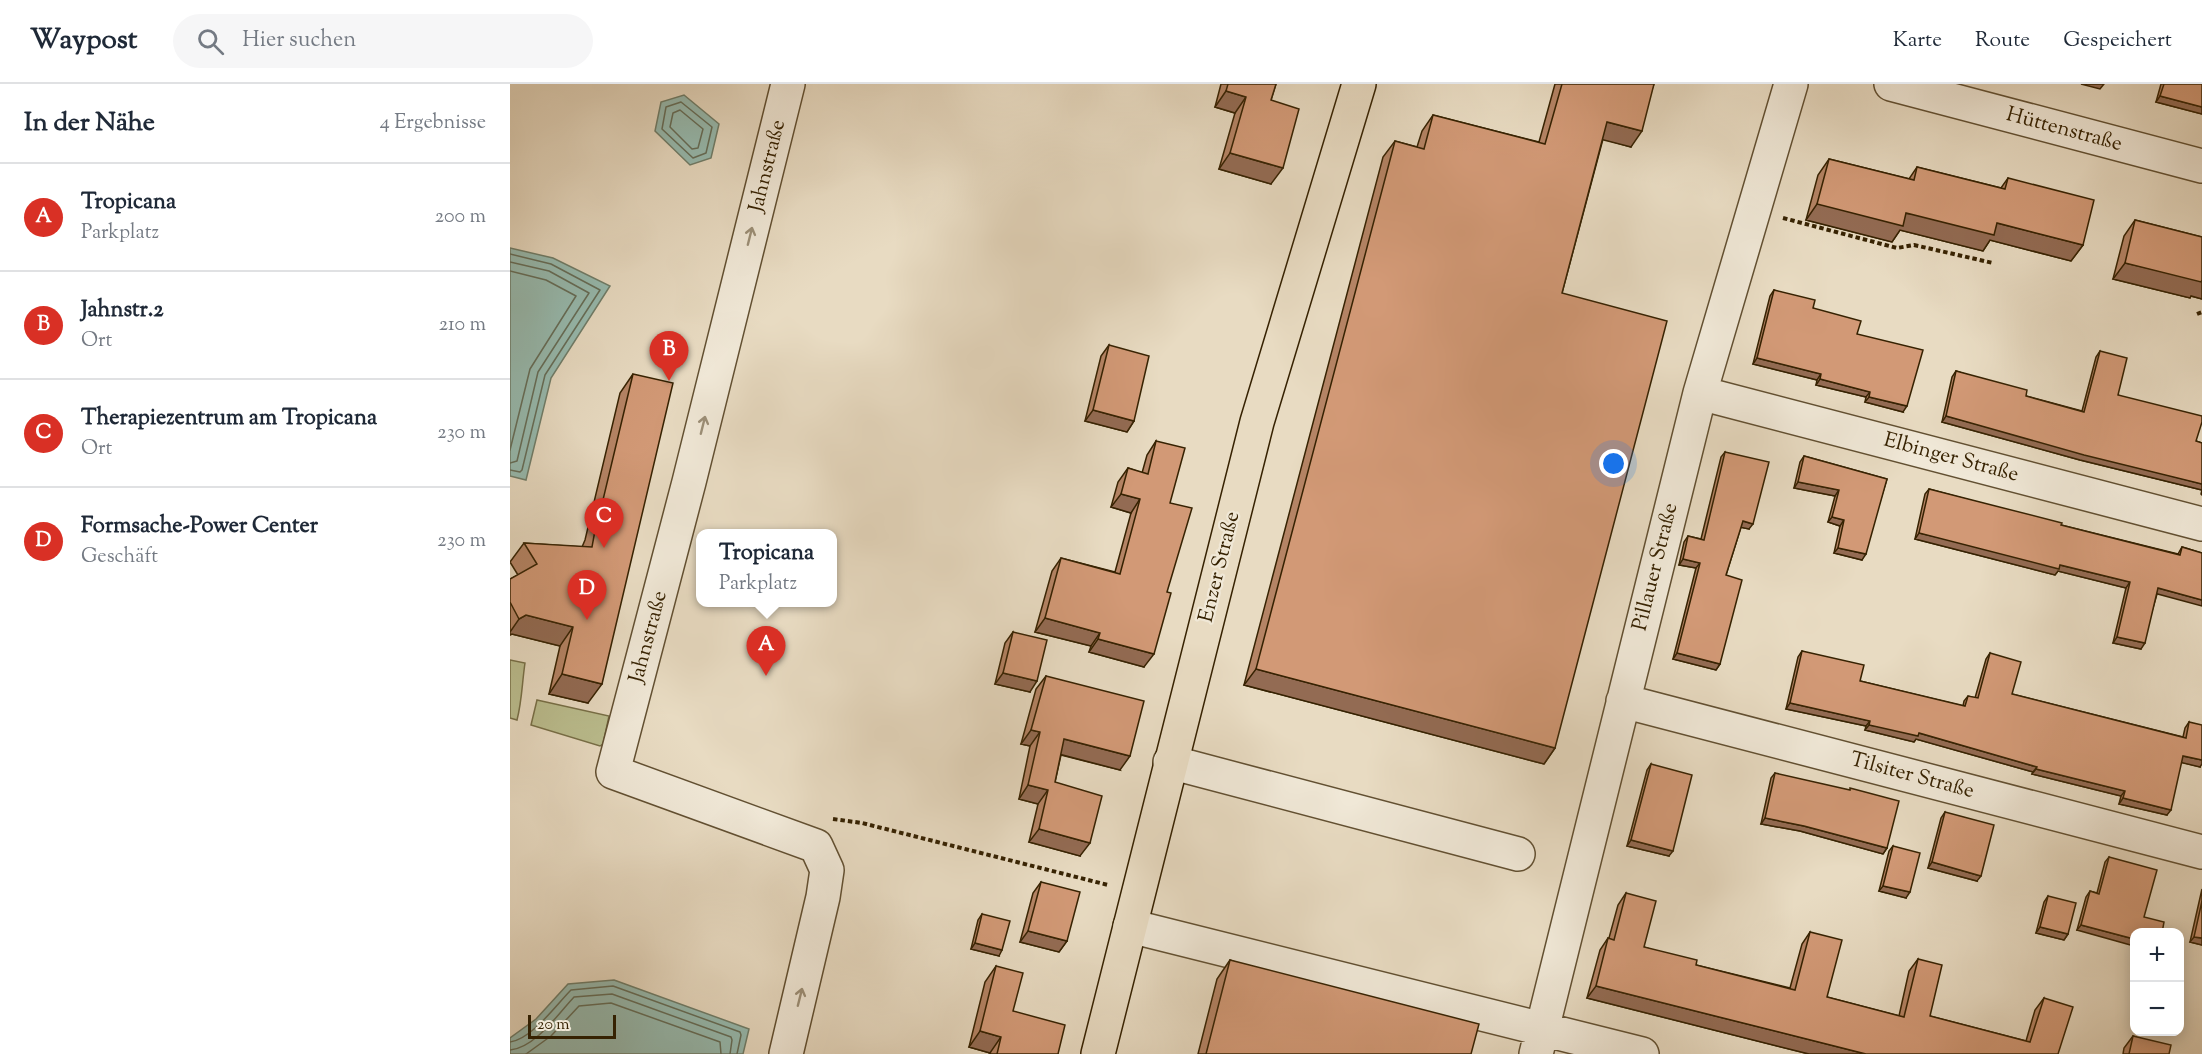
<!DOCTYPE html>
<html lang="de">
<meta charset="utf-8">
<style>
body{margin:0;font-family:"Sorts Mill Goudy",serif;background:#f6f6f7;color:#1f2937}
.controls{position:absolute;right:18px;bottom:18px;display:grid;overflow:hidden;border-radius:12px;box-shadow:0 3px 15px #0003}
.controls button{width:54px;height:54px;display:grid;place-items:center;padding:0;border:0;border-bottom:2px solid #e0e1e3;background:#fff;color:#1f2937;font:30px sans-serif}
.scale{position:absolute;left:18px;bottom:15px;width:88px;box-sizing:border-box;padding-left:6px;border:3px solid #362202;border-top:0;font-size:16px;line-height:21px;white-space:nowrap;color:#362202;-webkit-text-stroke:4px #f0e8d7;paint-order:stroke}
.you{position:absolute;left:1104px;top:380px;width:21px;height:21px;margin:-15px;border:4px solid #fff;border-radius:50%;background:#1a73e8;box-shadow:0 0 0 9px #1a73e833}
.badge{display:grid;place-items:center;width:39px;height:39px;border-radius:50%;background:#d93025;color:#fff;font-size:20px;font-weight:700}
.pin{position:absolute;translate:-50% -50px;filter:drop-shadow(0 2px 3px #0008)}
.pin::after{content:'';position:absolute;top:32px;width:21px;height:18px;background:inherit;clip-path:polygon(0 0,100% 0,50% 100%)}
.popup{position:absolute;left:186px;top:445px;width:141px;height:78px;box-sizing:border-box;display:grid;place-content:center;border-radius:12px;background:#fff;filter:drop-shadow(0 2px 4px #0005);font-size:20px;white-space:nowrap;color:#747a83}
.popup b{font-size:22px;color:#1f2937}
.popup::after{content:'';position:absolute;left:50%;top:100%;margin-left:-12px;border:12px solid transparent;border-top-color:#fff}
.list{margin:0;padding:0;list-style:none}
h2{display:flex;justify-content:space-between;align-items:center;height:78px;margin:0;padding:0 24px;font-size:26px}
h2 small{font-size:20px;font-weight:400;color:#747a83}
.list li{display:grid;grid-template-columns:39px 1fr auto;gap:18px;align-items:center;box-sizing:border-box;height:108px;padding:0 24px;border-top:2px solid #e0e1e3}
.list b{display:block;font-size:22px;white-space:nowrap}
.list p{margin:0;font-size:20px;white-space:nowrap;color:#747a83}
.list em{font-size:20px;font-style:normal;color:#747a83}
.icon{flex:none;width:33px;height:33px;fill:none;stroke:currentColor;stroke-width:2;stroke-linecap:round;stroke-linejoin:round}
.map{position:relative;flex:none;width:1692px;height:970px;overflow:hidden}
header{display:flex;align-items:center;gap:36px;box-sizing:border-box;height:84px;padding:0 30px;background:#fff;border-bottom:2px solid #e0e1e3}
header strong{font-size:28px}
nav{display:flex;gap:33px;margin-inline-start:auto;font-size:21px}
.search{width:420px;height:54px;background:#f6f6f7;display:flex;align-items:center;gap:15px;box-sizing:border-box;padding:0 21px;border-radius:33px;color:#747a83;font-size:22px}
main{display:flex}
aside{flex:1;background:#fff}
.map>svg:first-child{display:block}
</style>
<header>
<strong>Waypost</strong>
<div class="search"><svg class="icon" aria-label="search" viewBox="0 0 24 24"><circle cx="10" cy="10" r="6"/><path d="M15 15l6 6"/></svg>Hier suchen</div>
<nav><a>Karte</a><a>Route</a><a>Gespeichert</a></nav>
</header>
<main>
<aside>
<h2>In der Nähe<small>4 Ergebnisse</small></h2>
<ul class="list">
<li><span class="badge">A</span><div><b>Tropicana</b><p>Parkplatz</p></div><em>200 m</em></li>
<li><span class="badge">B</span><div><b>Jahnstr.2</b><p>Ort</p></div><em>210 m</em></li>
<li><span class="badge">C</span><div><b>Therapiezentrum am Tropicana</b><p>Ort</p></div><em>230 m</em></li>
<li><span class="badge">D</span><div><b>Formsache-Power Center</b><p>Geschäft</p></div><em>230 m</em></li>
</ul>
</aside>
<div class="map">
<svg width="1692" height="970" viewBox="0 0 1692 970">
<rect width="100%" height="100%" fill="#e8dbc2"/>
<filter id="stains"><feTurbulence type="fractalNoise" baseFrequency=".00333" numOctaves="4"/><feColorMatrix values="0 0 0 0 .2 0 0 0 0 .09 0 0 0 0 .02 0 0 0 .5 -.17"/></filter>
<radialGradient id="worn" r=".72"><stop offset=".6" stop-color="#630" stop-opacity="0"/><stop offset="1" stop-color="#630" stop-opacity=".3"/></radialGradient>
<path fill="#bbbe8f" stroke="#787048" stroke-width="1.5" d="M0,576L15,579C12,599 12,617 7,636L0,634Z
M27,616L99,632L93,660L90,662L21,641Z"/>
<path fill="#97bbb0" stroke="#707e6a" stroke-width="1.5" d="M174,11L209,40L201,74L180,81L145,47L151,18Z
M0,164L43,174L100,202L41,294L16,396L0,392Z
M104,896L239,945L233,970H0V954L26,935L58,900Z"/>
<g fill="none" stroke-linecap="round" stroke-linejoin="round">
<path stroke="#666e59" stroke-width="1.5" d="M171,18L202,43L196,69L183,74L152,45L156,23Z
M170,26L193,45L188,64L182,65L160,43L163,29Z
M0,170L41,180L90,206L35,291L12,386L10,388L0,386
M0,178L39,187L79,209L28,288L7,377L0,379
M0,187L36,196L66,212L20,285L0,366
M0,958C22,955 46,921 61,906L103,902L230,948L231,951L227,970
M0,966C25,964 49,929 64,913L102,910L221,953L222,956L220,970
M16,970L41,952L69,922L101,919L210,958L211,970"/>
<g stroke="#625032" stroke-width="36">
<path id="minor" d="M1381,0L1692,82
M1190,309L1692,440
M1113,617L1692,768
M660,678L1008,770
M620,842L1132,970
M276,970L313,813L317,786L306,762L103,688L179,398L278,0
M1026,970L1190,309L1281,0"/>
</g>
<g stroke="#362202" stroke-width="36">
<path id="major" d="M588,970L747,338L849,0"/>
</g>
<path stroke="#362202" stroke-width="4" stroke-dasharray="4.5 3" stroke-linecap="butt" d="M1273,134L1387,164L1404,161L1483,179
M1687,230L1692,228
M323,735L352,739L598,801"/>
<use href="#minor" stroke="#f0e8d7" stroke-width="33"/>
<use href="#major" stroke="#e8dbc2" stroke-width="33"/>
</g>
<path fill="#b58465" stroke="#362202" stroke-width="1.5" d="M711,0H766L761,16V100L709,85L725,29L705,23Z
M1045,0H1144L1121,63L1093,55L1052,209L1045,664L1034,680L734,601L873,73L885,57L907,63L912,47L923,31L1029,58Z
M1651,0H1692V30L1646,18Z
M1319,75L1399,95L1407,83L1491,104L1498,94L1573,161L1561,177L1480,156L1473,167L1390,146L1382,158L1296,136L1308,91Z
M1625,136L1692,153V215L1681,212L1680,214L1603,195L1614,152Z
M1264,206L1303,224L1347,250L1393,328L1355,318L1356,313L1306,301L1307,296L1243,280L1260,212Z
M599,261L624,337L617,348L575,337L591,272Z
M1590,267L1608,311L1686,357L1692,359V411L1691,410L1692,406L1570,376L1432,338L1442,293L1446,287L1516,312L1572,327L1586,273Z
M123,290L78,619L39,610L50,562L2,550L0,551V495L8,491L0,478L14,459L72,463L75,456L110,309Z
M646,357L660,419L634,583L579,568L581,562L525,548L542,487L551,474L605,488L621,429L601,423L608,398L618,384L632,389L637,371Z
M1215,368L1239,445L1231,443L1216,491L1210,580L1206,586L1163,575L1186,484L1169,481L1174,458L1178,452L1191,455L1211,373Z
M1294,372L1377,395L1352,476L1324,469L1330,442L1318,438L1325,412L1284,404L1290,378Z
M1419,405L1551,441L1668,470L1672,463L1692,469L1647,510L1631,565L1603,559L1616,504L1548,487L1545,491L1405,455L1415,410Z
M503,548L520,608L485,600L495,559Z
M1292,567L1350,597L1453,622L1454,617L1458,612L1465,614L1476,575L1480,569L1502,610L1673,653L1675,644L1679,638L1690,683L1671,678L1657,731L1609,720L1611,712L1522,690L1523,688L1406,655L1404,658L1355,646L1356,642L1276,625L1288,573Z
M536,592L610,686L551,671L545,698L570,772L519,758L528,720L509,715L520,662L511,660L526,605Z
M1141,680L1159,772L1117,762L1137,686Z
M1265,689L1377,764L1373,770L1290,747L1251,740L1261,694Z
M1435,728L1467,797L1418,784L1431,734Z
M1383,762L1396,814L1369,807L1379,767Z
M1599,773L1634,833L1567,846L1576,813L1580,807L1587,809L1595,778Z
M531,798L557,857L549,868L510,858L523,809Z
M1692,805V861L1680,858Z
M1116,809L1134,863L1186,881L1280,904L1292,860L1300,848L1317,913L1389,932L1399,887L1408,875L1420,932L1516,957L1525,926L1534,914L1548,970H1299L1077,914L1090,866L1098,854H1099L1108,821Z
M1538,812L1558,850L1554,856L1526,849L1534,818Z
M472,830L489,872L461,865L468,836Z
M720,876L961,970H688L707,895Z
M486,882L503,927L548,970H479L480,969L459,963L475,898Z
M1623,952L1659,970H1613L1614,964Z"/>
<path fill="#936b53" stroke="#362202" stroke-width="1.5" d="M1571,0H1594L1590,5Z
M716,7L736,13L725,29L705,23Z
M1650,12L1692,23V30L1646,18Z
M1097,38L1132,47L1121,63L1086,54Z
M720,69L773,84L761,100L709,85Z
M1307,120L1487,139L1573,161L1561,177L1480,156L1473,167L1390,146L1382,158L1296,136Z
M1615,179L1692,196V215L1681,212L1680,214L1603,195Z
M1247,274L1311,290L1307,296L1243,280Z
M1310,295L1360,308L1356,313L1306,301Z
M1359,313L1397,322L1393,328L1355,318Z
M583,326L624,337L617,348L575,337Z
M1436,332L1692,400V406L1570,376L1432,338Z
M1288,398L1329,406L1325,412L1284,404Z
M611,410L630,415L621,429L601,423Z
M1322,433L1334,436L1330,442L1318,438Z
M1233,437L1243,440L1239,445L1229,443Z
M1409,449L1550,481L1620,498L1616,504L1548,487L1545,491L1405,455Z
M1328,464L1356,470L1352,476L1324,469Z
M1173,475L1190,479L1186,484L1169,481Z
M1648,504L1692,516V522L1644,509Z
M16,531L63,543L50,562L2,550L0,551V548L9,535Z
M535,534L590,549L581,562L525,548Z
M1607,553L1635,559L1631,565L1603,559Z
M588,555L644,570L634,583L579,568Z
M1167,569L1210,580L1206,586L1163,575Z
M746,585L1045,664L1034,680L734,601Z
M493,589L527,597L520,608L485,600Z
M52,590L92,600L78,619L39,610Z
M1280,619L1360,637L1356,642L1276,625Z
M1359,641L1409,649L1527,683L1523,688L1406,655L1404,658L1355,646Z
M521,646L530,648L520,662L511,660Z
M554,655L620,672L610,686L545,669Z
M1673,672L1692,676V680L1690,683L1669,678Z
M1526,685L1615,707L1611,712L1522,690Z
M518,701L538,706L528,720L509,715Z
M1613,714L1661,726L1657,731L1609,720Z
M1255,734L1294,742L1377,764L1373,770L1290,747L1251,740Z
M529,745L580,759L570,772L519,758Z
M1121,756L1163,767L1159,772L1117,762Z
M1422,778L1471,792L1467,797L1418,784Z
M1373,802L1400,808L1396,814L1369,807Z
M1571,841L1624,855V862L1567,846Z
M1530,843L1558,850L1554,856L1526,849Z
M518,847L557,857L549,868L510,858Z
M1684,853L1692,854V861L1680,858Z
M465,859L492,866L489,872L461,865Z
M1086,902L1356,970H1299L1077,914Z
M470,947L491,953L480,969L459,963Z"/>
<path fill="#d29976" stroke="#362202" stroke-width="1.5" d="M718,0H766L761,16L789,25L773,84L720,69L736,13L716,7Z
M1052,0H1144L1132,47L1097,38L1052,209L1157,237L1045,664L746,585L885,57L914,65L923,31L1035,60Z
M1654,0H1692V23L1650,12Z
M1319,75L1404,96L1407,83L1495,105L1498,94L1584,116L1573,161L1487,139L1484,151L1396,129L1393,142L1307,120Z
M1625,136L1692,153V196L1691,198L1615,179Z
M1264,206L1305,216L1303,224L1351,237L1347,250L1413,266L1397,322L1359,313L1360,308L1310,295L1311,290L1247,274Z
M599,261L639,272L624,337L583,326Z
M1590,267L1617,274L1608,311L1692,332V338L1686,357L1692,359V400L1574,371L1436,332L1446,287L1517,306L1516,312L1574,328Z
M123,290L163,299L92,600L52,590L63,543L16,531L9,535L0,518V495L27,480L14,459L82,463L86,441H87Z
M646,357L675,364L660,419L682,424L657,508L661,509L644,570L588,555L590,549L535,534L551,474L610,490L630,415L611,410L618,384L638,390Z
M1215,368L1259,378L1243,440L1233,437L1216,491L1232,496L1210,580L1167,569L1190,479L1173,475L1178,452L1194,456Z
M1294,372L1377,395L1356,470L1328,464L1334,436L1322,433L1329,406L1288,398Z
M1419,405L1552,439L1551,441L1670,471L1672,463L1692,469V516L1648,504L1635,559L1607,553L1620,498L1550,481L1549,485L1409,449Z
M503,548L537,556L527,597L493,589Z
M1292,567L1354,581L1350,597L1455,622L1458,612L1468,614L1480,569L1511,578L1502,610L1676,654L1679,638L1692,641V676L1673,672L1661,726L1613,714L1615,707L1526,685L1527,683L1409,649L1408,652L1359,641L1360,637L1280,619Z
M536,592L634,617L620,672L554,655L545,698L592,712L580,759L529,745L538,706L518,701L530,648L521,646Z
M1141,680L1182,691L1163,767L1121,756Z
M1265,689L1340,706V704L1389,717L1377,764L1294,742L1255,734Z
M1435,728L1484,741L1471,792L1422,778Z
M1383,762L1410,769L1400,808L1373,802Z
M1599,773L1647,786L1634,833L1654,838L1652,849H1624V855L1571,841L1580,807L1589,810Z
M531,798L570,808L557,857L518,847Z
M1116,809L1146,817L1134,863L1187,876L1186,881L1285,906L1300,848L1332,856L1317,913L1394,933L1408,875L1432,881L1420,932L1520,958L1534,914L1563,923L1548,970H1356L1086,902L1098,854L1104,856Z
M1538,812L1566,819L1558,850L1530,843Z
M1692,817V854L1684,853Z
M472,830L500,837L492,866L465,859Z
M720,876L969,940L961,970H696Z
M486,882L513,889L503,927L555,941L548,970H487L491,953L470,947Z
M1623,952L1661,961L1659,970H1619Z"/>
<defs><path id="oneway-shaft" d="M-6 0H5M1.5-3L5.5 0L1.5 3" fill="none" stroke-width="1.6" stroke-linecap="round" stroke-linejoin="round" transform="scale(1.5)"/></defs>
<g stroke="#9c8f77">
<use href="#oneway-shaft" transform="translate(240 152) rotate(-76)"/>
<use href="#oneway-shaft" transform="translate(193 341) rotate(-76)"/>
<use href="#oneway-shaft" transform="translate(290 913) rotate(-76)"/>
</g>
<g text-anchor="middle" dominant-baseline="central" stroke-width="4.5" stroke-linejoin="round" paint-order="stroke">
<g font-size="21" fill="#362202" stroke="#f0e8d7">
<text transform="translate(1554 46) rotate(15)">Hüttenstraße</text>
<text transform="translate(258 82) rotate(-76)">Jahnstraße</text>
<text transform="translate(1441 374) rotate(15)">Elbinger Straße</text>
<text transform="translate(710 483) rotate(-76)">Enzer Straße</text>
<text transform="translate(1146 483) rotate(-76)">Pillauer Straße</text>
<text transform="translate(139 553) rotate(-75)">Jahnstraße</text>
<text transform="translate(1402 692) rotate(15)">Tilsiter Straße</text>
</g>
</g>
<rect width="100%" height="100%" filter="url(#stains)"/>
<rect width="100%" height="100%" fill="url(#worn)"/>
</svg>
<div class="controls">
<button>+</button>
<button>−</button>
</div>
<div class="scale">20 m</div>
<div class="you"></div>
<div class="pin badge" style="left:256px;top:592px">A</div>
<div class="popup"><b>Tropicana</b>Parkplatz</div>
<div class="pin badge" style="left:159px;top:297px">B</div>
<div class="pin badge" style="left:94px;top:464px">C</div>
<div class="pin badge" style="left:77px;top:536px">D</div>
</div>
</main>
